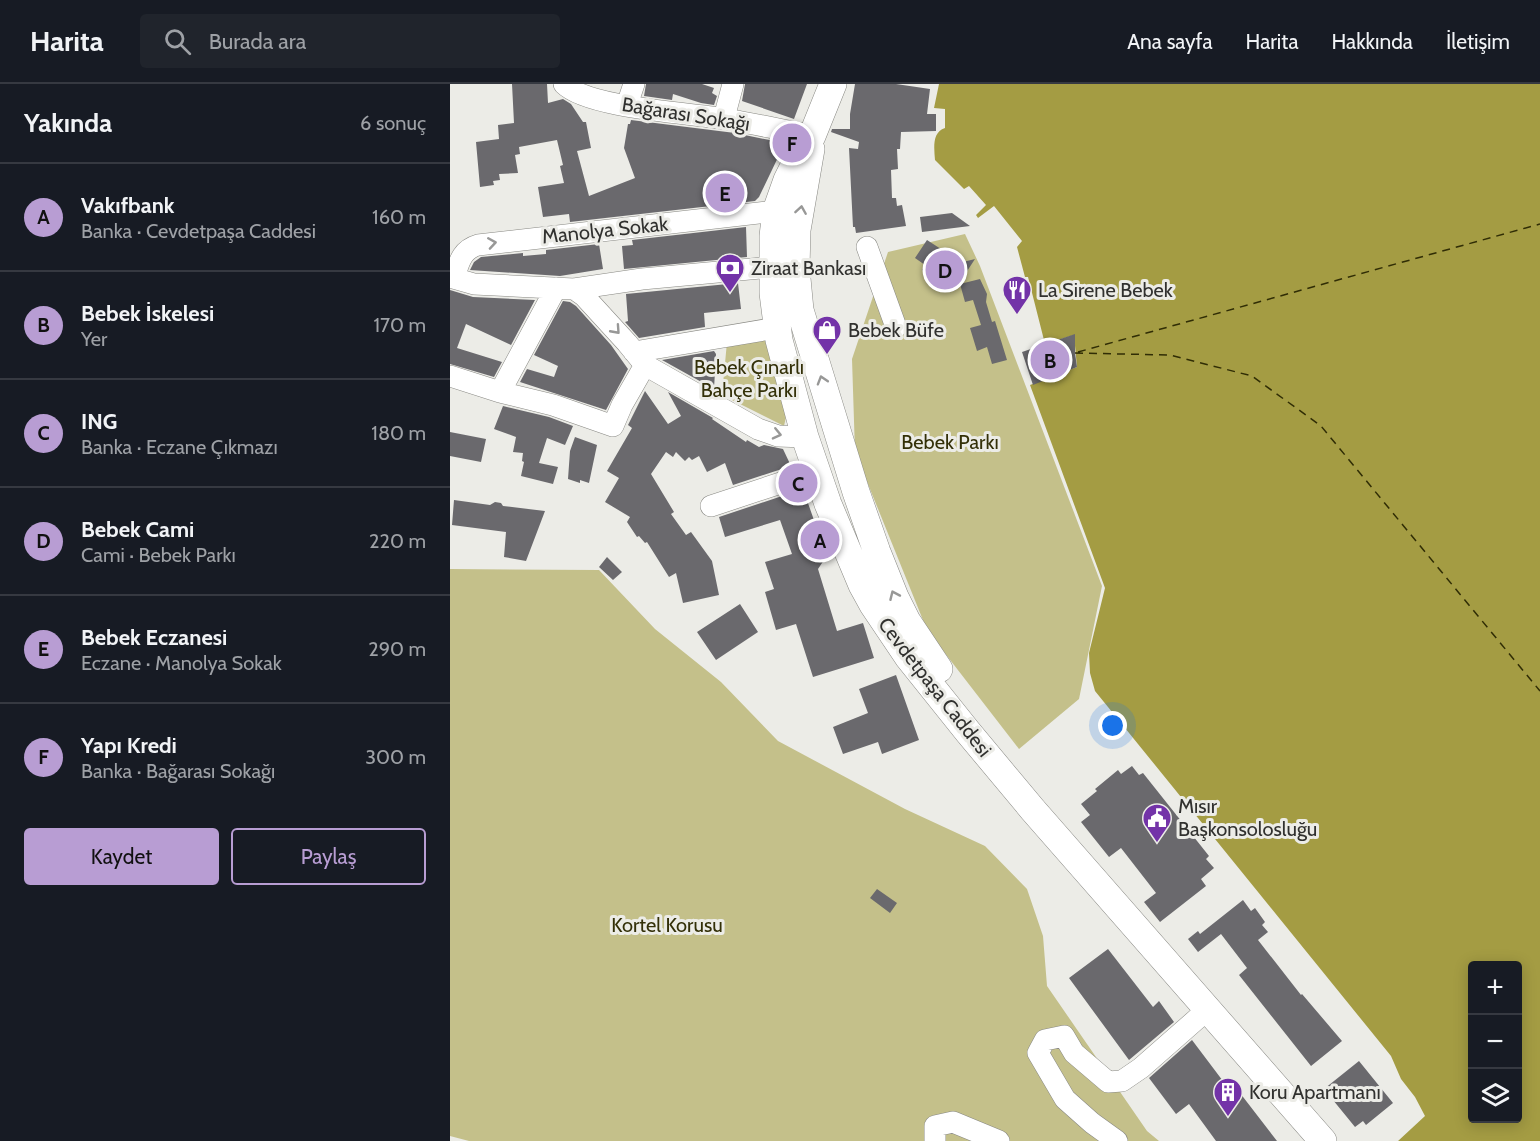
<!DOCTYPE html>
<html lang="tr">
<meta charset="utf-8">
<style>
body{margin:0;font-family:Cabin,sans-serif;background:#20242c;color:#f1f3f6}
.controls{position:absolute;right:18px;bottom:18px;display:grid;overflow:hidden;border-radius:6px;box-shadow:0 3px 15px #0003}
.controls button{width:54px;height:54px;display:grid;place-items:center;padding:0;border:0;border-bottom:2px solid #363941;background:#171b24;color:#f1f3f6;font:30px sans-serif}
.you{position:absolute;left:663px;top:642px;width:21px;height:21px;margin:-15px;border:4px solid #fff;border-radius:50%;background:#1a73e8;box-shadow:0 0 0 9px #1a73e833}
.badge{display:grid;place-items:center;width:39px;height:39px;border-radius:50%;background:#b89dd3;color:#111;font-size:20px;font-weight:700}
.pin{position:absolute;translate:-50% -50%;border:3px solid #fff;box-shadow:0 2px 6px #0006}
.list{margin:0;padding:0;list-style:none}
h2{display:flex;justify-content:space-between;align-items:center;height:78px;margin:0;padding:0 24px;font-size:26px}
h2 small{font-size:20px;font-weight:400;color:#9ea1a6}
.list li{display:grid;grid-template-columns:39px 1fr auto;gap:18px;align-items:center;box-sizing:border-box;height:108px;padding:0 24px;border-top:2px solid #363941}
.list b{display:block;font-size:22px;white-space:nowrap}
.list p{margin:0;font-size:20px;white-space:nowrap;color:#9ea1a6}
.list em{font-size:20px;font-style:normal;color:#9ea1a6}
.actions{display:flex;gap:12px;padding:18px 24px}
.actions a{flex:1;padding:14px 0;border:2px solid #b89dd3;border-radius:6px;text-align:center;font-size:21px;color:#b89dd3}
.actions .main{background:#b89dd3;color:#111}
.icon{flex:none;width:33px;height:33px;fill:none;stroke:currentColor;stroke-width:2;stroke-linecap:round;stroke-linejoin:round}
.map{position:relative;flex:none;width:1090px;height:1057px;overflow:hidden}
header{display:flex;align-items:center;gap:36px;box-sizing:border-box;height:84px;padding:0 30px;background:#171b24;border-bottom:2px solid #363941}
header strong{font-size:28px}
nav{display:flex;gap:33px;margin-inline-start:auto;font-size:21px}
.search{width:420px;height:54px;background:#20242c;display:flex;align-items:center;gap:15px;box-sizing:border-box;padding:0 21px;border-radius:6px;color:#9ea1a6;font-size:22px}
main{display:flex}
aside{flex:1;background:#171b24}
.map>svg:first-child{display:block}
</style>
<header>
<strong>Harita</strong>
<div class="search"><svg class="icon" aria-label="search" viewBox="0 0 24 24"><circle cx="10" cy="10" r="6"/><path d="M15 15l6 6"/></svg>Burada ara</div>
<nav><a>Ana sayfa</a><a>Harita</a><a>Hakkında</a><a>İletişim</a></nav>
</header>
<main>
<aside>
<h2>Yakında<small>6 sonuç</small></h2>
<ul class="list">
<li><span class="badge">A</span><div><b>Vakıfbank</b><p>Banka · Cevdetpaşa Caddesi</p></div><em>160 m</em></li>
<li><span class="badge">B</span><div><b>Bebek İskelesi</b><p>Yer</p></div><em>170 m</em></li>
<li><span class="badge">C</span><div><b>ING</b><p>Banka · Eczane Çıkmazı</p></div><em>180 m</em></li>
<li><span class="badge">D</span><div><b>Bebek Cami</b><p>Cami · Bebek Parkı</p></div><em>220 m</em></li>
<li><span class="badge">E</span><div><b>Bebek Eczanesi</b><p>Eczane · Manolya Sokak</p></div><em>290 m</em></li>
<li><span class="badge">F</span><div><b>Yapı Kredi</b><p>Banka · Bağarası Sokağı</p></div><em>300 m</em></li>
</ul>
<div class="actions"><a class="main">Kaydet</a><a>Paylaş</a></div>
</aside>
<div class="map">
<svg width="1090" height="1057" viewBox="0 0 1090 1057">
<rect width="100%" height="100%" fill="#ecece7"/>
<path fill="#c4c08a" d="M515,150L530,182L652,502L629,615L569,665L477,546L405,368L402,275L438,168Z
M315,252L336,333L334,342L272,311L277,258Z
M0,485L149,486L205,545L271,598L328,657L455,725L535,762L577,805L593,852L597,902L697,1047L709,1057H19L0,1052Z"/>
<path fill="#a49c43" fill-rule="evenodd" d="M489,0H1090V1057H948L975,1032L965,1013L951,995L941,972L645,607L640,589L639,569L655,504L580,301L627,283L624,251L595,260L578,193H575L567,163L572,157L544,122L528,134L526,131L536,121L519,102L514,105L485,76C484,64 482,48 495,44V25L484,24ZM1023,882H1068V1034H1023Z"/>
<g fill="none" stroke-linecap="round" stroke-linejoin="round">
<path stroke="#302d05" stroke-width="1.5" stroke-dasharray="8 6" stroke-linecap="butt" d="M628,268L1090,140
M625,269L720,271L802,292L871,342L1090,607"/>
</g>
<path fill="#6a696d" d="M62,0H97L98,19L113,15L121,20L133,38H136L141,64L127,67L139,112L185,94L174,64L178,40H180L181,36L285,49L334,59L333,63L309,113L305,117L120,138L119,130L93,133L88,103L114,99L110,82L113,81L107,56L69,63L70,70L65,71L68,89L49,90L50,96L43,97L44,101L30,103L26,58L49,55L48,41L64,39Z
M196,0H252L264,4L262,9L267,12L264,21L251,19L223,10L222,16L194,12Z
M295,0H357L344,35L292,17Z
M405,0H446L480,5L477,30H486V47L451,48L450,65H447L448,85L441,86L442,114H446L447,122L452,121L456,142L406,149L405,143H403L399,64L408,65L409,58L381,48L382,45H400V30Z
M502,129L520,142L472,148L470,133Z
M296,143L297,173L174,185L172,162L183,161L182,156Z
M477,156L511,178L509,179L525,175L504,207L472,186L475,181L465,174Z
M149,160L153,185L110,192L20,186L24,178L31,173L73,169V172L96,170V166Z
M530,195L537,210L536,218L542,238L545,237L557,276L542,280L537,263L527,267L520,244L531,241L523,216L515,218L510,200Z
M288,199L291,225L254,229L255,243L189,254L175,238L178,237L176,210Z
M0,206L23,213L85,216L61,261L16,240L7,264L52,278L44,293L0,280Z
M113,217L120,218L126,222L161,261L178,285L156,326L70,298L77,285L104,293L108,282L84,271Z
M625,250V269L627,283L583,301L572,268Z
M264,267L266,270L264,305L212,276Z
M195,307L218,340L231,332L218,308L263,334L262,335L296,358L297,356L309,363L314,361L333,365L341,382L283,401L275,379L257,388L249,372L242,376L239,373L235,377L226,368L223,373L216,368L201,390L224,428L221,430L236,451L241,448L262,477L269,511L233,519L226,489L219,493L197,458L195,459L189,452L187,453L177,438L180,433L155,418L169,394L157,387L182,344L178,341Z
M53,322L99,333L123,342L115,361L97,354L89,379L108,383L103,400L71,392L74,378L72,377L73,369L63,368L66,353L44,345Z
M0,348L36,355L31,378L0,372Z
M125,353L147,361L139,399L130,396V399L118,395L120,367Z
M353,405L371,456L369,457L374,476L368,485L387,547L413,539L424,574L363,593L346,540L326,546L315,508L324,505L315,478L342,470L330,436L275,453L269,433Z
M4,416L40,421L45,418L51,419L53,422L95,427L76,477L54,473L56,448L2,441Z
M157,473L172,488L163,496L149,483Z
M290,520L308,548L266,576L247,548Z
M446,591L469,656L432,670L428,658L393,670L383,643L418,629L409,605Z
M682,682L689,691L693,689L759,772L756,775L764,784L751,795L756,802L710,838L694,818L706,809L671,764L659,773L631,738L640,731L631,720L647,707L645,705L668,686L671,690Z
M427,805L447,819L440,829L420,814Z
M793,816L801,827L805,824L815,838L812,841L818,848L808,856L851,911L852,910L892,957L861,982L789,891L797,884L771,850L748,868L738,855L748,847L750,850Z
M658,865L703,923L709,917L724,938L679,976L619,894Z
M742,956L785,1013L790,1009L827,1057H766L739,1020L726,1030L699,994Z
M909,977L943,1019L916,1041L913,1037L905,1043L874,1005Z"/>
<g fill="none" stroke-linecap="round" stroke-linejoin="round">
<g stroke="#888883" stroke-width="22">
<path id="minor" d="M114,0C138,24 240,29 276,35C305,40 333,46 362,52
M177,21L184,0
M274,34L283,0
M417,163L446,243
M0,193L24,200L124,205L192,195L322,183
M4,194C9,179 11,166 28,161L326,127
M124,205L134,212L177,259L195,281L308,345L328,352L355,353
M184,268L326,244
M0,292L50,308L103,321L163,342L172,321L195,281
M50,308L106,204
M261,422L367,387
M485,1057V1042L503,1038L549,1057
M667,1057L642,1039L615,1015L588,969L595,956L614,952L624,969L658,998L672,997L691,984L757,926"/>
</g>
<g stroke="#888883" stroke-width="28">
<path id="major" d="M383,0L362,52L349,72L337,96L326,127L323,152V209L329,256L355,353L378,420L412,501L423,521L458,573L518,648L583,726L873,1057
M361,65L347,146L346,184L350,226L406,408L427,468L445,513L457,537L489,585"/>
</g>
<use href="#minor" stroke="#fff" stroke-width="21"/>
<use href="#major" stroke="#fff" stroke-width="27"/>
</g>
<defs><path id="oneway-chevron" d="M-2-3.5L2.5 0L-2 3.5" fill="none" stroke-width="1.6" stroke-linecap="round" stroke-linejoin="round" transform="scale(1.5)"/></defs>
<g stroke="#989897">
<use href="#oneway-chevron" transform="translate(351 126) rotate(-81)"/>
<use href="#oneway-chevron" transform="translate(42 159) rotate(-9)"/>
<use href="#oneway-chevron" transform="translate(166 246) rotate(48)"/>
<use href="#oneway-chevron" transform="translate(372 296) rotate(-107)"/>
<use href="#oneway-chevron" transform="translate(327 350) rotate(13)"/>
<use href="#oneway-chevron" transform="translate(444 511) rotate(-114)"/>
</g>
<defs>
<g id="bank-pin" transform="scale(1.5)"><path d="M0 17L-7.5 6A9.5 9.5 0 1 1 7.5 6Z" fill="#7333a8" stroke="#ecece7"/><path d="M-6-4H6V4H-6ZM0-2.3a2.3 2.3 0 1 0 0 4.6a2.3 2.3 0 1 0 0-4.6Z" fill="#fff"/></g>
<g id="restaurant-pin" transform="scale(1.5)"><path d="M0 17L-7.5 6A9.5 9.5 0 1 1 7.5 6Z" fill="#7333a8" stroke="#ecece7"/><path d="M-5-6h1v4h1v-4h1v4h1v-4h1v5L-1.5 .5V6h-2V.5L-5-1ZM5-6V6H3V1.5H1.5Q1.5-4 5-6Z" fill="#fff"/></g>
<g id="shop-pin" transform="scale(1.5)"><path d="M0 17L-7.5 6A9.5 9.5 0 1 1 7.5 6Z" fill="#7333a8" stroke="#ecece7"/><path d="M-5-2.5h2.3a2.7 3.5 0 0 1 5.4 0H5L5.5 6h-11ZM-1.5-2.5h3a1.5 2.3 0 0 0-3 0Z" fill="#fff"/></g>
<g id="civic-pin" transform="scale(1.5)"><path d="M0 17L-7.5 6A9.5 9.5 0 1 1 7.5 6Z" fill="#7333a8" stroke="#ecece7"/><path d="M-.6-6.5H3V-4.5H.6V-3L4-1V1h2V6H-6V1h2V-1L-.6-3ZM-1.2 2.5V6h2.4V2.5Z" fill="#fff"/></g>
<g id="building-pin" transform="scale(1.5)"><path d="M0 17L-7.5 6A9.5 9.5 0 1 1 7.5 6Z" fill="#7333a8" stroke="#ecece7"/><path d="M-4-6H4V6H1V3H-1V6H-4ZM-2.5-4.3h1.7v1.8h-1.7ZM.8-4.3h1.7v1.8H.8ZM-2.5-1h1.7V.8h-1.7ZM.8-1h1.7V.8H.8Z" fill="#fff"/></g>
</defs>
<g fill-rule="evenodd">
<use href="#bank-pin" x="280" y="184"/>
<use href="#restaurant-pin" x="567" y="206"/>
<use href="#shop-pin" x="377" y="246"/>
<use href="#civic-pin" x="707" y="734"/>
<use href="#building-pin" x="778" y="1008"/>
</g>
<g text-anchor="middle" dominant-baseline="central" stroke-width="6" stroke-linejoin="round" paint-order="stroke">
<g font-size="20" fill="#31312f" stroke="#ecece7">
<text transform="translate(236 30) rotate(9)">Bağarası Sokağı</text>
<text transform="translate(155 146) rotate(-6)">Manolya Sokak</text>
<text transform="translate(485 603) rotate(52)">Cevdetpaşa Caddesi</text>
</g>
<g font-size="20" fill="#31312f" stroke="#ecece7" text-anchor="start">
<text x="301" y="184">Ziraat Bankası</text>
<text x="588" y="206">La Sirene Bebek</text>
<text x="398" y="246">Bebek Büfe</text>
<text x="728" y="722">Mısır<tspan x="728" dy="23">Başkonsolosluğu</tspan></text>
<text x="799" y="1008">Koru Apartmanı</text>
</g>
<g font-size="20" fill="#333008" stroke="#ecece7">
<text x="299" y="283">Bebek Çınarlı<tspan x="299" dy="23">Bahçe Parkı</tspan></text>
<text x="500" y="358">Bebek Parkı</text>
<text x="217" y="841">Kortel Korusu</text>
</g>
</g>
</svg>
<div class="controls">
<button>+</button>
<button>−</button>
<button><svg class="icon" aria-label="layers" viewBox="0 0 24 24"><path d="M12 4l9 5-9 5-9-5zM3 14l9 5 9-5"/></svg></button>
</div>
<div class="you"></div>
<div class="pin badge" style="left:370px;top:456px">A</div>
<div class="pin badge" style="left:600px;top:276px">B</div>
<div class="pin badge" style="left:348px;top:399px">C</div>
<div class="pin badge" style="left:495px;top:186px">D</div>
<div class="pin badge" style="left:275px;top:109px">E</div>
<div class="pin badge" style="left:342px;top:59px">F</div>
</div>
</main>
